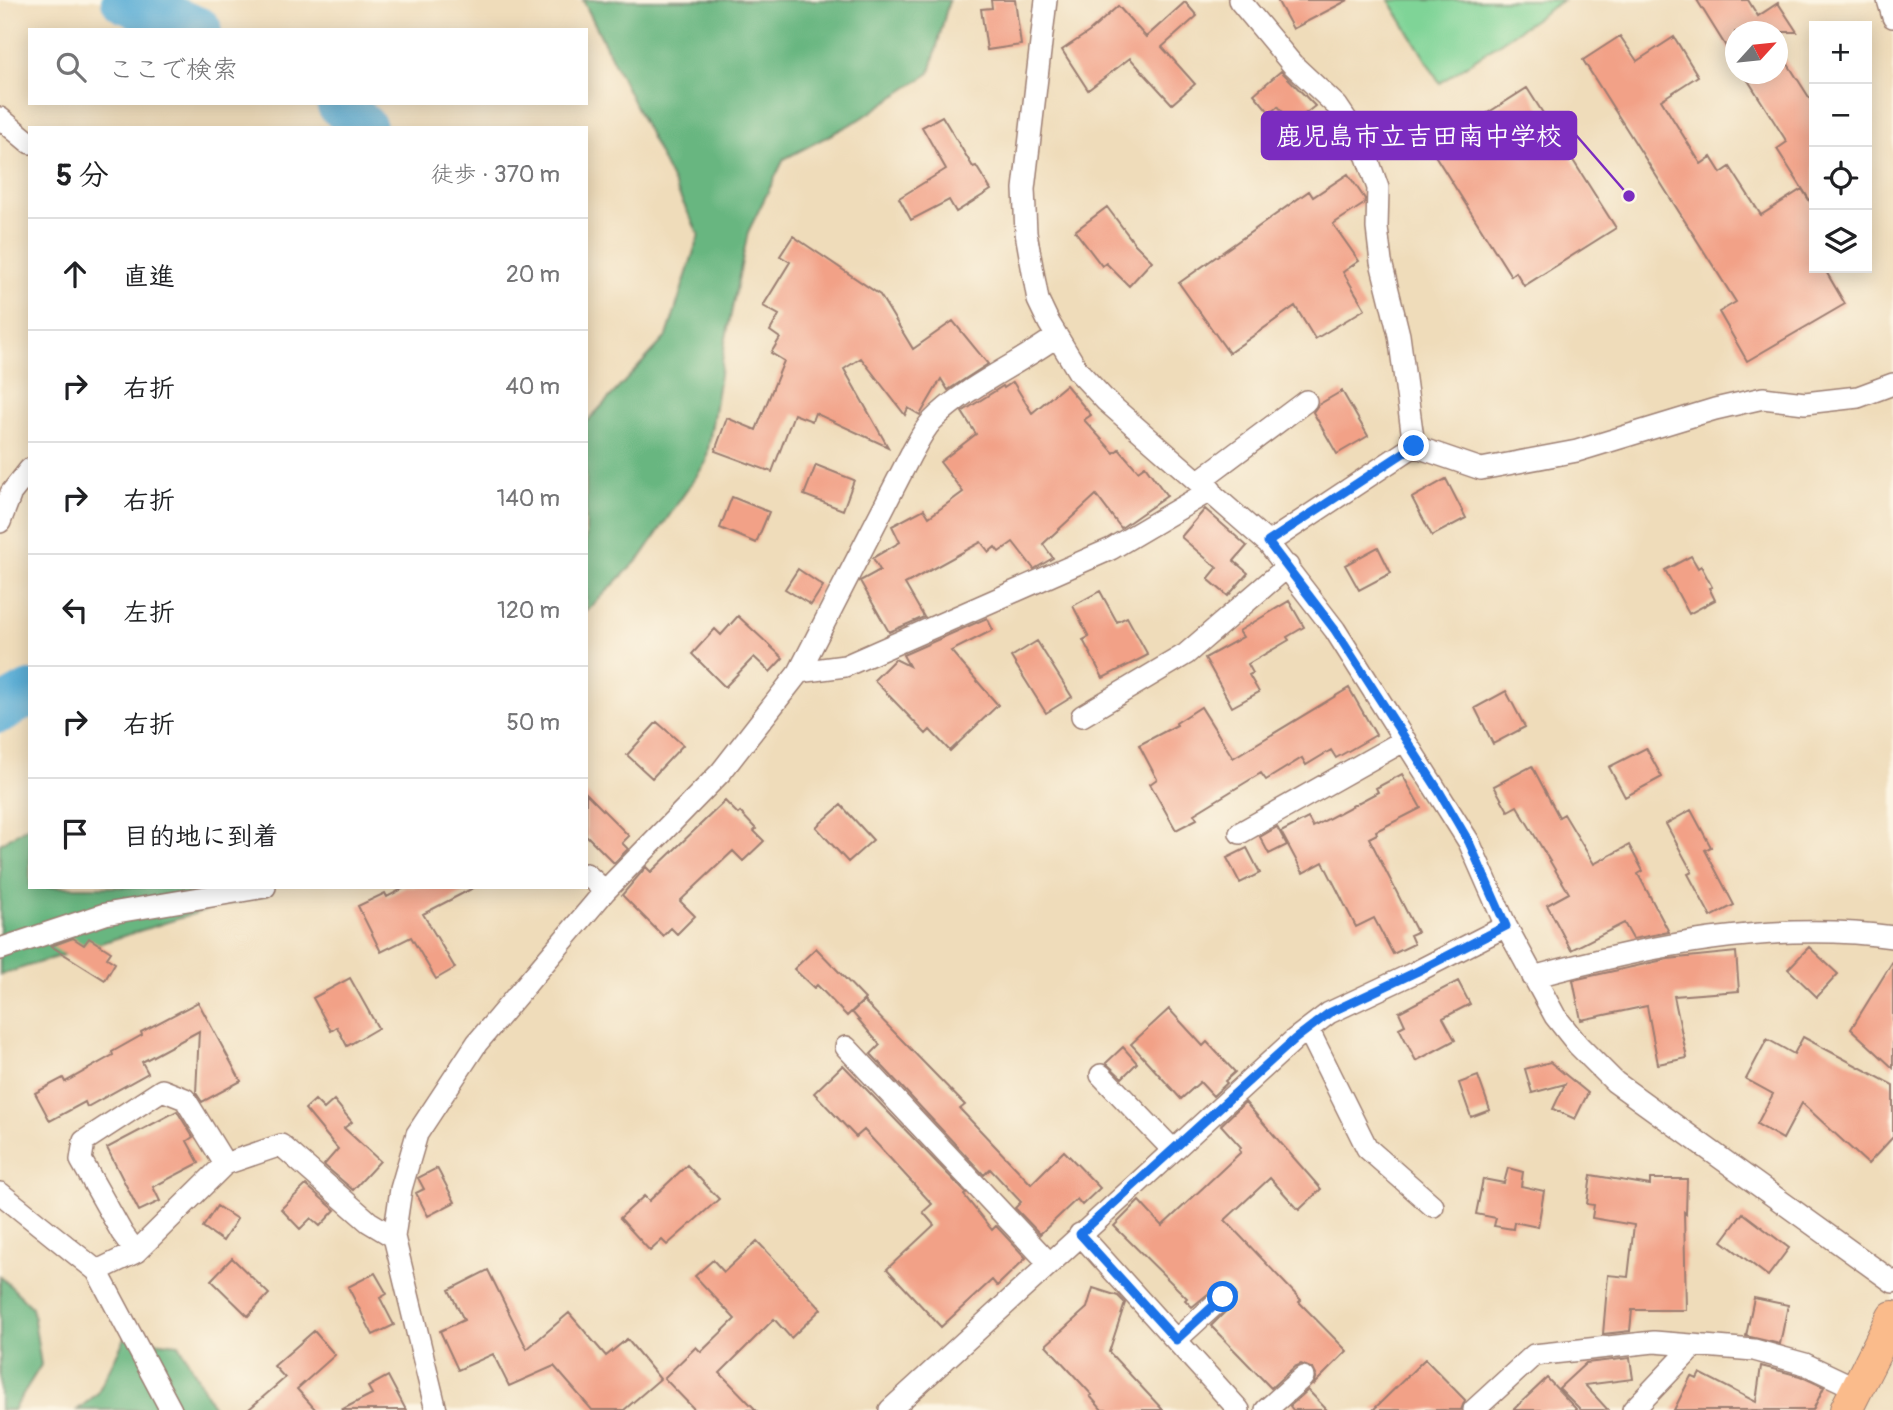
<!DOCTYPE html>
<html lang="ja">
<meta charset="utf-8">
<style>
body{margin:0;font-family:Pangolin,"Klee One",sans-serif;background:#f6f6f6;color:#202124}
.controls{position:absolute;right:21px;top:21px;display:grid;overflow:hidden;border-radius:0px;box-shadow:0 4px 18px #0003}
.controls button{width:63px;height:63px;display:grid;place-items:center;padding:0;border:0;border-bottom:2px solid #e0e0e0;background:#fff;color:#202124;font:35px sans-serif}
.compass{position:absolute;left:1725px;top:21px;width:63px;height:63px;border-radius:50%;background:#fff;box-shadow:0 4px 18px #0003;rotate:63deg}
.stop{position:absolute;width:21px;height:21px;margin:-16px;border:5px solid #1a73e8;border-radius:50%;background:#fff}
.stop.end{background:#1a73e8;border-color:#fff;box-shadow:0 2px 7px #0008}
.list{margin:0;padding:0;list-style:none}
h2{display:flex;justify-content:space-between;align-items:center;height:91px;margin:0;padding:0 28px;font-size:30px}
h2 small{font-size:23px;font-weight:400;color:#757577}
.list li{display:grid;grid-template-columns:46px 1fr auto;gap:21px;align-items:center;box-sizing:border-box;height:112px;padding:0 28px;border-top:2px solid #e0e0e0}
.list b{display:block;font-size:26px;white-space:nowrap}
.list em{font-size:23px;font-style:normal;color:#757577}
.icon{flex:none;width:38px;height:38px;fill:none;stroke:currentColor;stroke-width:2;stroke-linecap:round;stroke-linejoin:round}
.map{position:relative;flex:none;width:1893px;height:1410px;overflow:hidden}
.search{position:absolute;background:#fff;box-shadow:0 4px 18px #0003;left:28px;top:28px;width:560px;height:77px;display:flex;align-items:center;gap:18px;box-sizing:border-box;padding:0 24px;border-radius:0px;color:#757577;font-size:26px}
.panel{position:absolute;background:#fff;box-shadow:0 4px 18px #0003;left:28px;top:126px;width:560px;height:763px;border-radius:0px}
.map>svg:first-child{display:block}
</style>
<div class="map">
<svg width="1893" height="1410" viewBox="0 0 1893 1410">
<rect width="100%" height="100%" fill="#fcf5e5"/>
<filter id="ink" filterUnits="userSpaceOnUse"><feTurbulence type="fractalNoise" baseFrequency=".0143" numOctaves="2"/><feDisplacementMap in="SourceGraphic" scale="14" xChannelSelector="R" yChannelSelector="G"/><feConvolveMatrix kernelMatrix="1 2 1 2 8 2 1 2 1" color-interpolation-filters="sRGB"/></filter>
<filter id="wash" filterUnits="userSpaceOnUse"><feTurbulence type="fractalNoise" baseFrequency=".00686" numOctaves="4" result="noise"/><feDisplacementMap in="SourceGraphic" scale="28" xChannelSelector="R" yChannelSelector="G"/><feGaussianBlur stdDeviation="1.57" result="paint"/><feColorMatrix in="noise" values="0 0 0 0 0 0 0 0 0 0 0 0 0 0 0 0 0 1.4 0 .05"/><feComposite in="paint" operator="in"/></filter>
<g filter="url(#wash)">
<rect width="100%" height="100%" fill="#efdcba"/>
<path fill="#7fd497" stroke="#647a61" stroke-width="2" d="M1389,0H1563L1440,83Z"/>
<path fill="#67b680" stroke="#586a56" stroke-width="2" d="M583,0H949L930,73L859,120L784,159L748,232L725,343L706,462L641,557L586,612V423L667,336L699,235Z
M30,825V887H267L266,895L209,909L0,975V844Z
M0,1276L32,1307L41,1365L13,1410H0Z
M125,1338L179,1344L215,1410H77L97,1394Z"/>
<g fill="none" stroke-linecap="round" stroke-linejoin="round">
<path stroke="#5baed6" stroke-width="46" d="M124,0L199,30
M339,103L364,128
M0,710L30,693"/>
</g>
<g id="blocks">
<path fill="#f2a187" d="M991,0H1015L1021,45L987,50L981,9L992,8Z
M1277,0H1348L1293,29Z
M1697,0H1748L1758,16L1778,3L1797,32H1735V61Z
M1185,2L1197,16L1162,47L1195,84L1172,104L1130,58L1088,90L1062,50L1089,32L1118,6L1146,37Z
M1620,36L1637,61L1674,37L1698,76L1661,100L1701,164L1711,157L1721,173L1730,167L1761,215L1802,189L1814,208V268H1824L1845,304L1747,361L1719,312L1736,302L1583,60Z
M1777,47L1814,105V207L1777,149L1787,142L1744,74H1777Z
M1281,71L1315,106L1292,124L1278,106L1270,113L1254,94Z
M1527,88L1616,228L1524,286L1516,272L1511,276L1431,149Z
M942,116L973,167L976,166L991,190L956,212L949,200L911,220L899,198L946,169L922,127Z
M1348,174L1365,199L1364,204L1333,224L1359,261L1343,272L1365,309L1315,339L1295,306L1229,353L1179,283L1309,191L1313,197Z
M1107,207L1135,244L1152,261L1129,286L1106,263L1102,266L1075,231Z
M793,236L880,295L913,349L953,321L988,364L948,390L941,379L920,415L908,408L905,415L861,358L844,369L888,447L815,413L812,421L794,414L772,472L715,451L727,418L756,430L784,361L771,353L780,338L770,331L779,315L763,306L790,262L780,256Z
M1013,382L1032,413L1066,385L1091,415L1084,420L1114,453L1119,449L1138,471L1145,466L1167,496L1121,528L1096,495L1043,544L1053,558L1034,569L1013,542L999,552L995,547L989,552L981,542L905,584L924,617L889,632L860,581L880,570L873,558L900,542L892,526L924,509L929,517L963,492L940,462L976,434L962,412L1003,386L1004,388Z
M1342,391L1368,436L1337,454L1313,412L1318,405Z
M816,465L854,480L843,510L804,495Z
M1446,479L1466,518L1432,536L1412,498Z
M732,497L769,512L756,543L720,528Z
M1205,509L1247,546L1234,561L1248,573L1228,596L1208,579L1217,568L1181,537Z
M1378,547L1391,573L1359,590L1345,565Z
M1691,556L1698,568L1701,566L1712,587L1709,588L1715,600L1689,614L1665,570Z
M798,569L823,586L811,605L785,589Z
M1100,591L1117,622L1127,617L1148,655L1103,678L1083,640L1089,637L1073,606Z
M1289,601L1304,627L1287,637L1289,640L1248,664L1253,673L1249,675L1259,692L1232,707L1205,658L1243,637L1239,631Z
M738,616L783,658L770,672L754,657L725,687L692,654L715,629L721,635Z
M987,618L993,630L951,651L998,705L950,751L930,730L926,734L874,680L895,659L909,666L903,655Z
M1037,641L1072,697L1046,713L1011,657Z
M1349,688L1376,735L1336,758L1331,750L1306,765L1302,758L1266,780L1261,773L1194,814L1197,819L1176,830L1150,784L1157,779L1139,745L1177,725L1176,723L1201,707L1233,758Z
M1506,691L1525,727L1493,744L1475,708Z
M657,722L683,745L652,778L627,755Z
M1646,748L1662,777L1625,797L1609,767Z
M1532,766L1559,817L1564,814L1594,864L1629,845L1643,871L1638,874L1669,932L1633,939L1624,923L1571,950L1547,905L1569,893L1517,806L1508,811L1494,786Z
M1402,774L1421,808L1376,831L1377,834L1369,838L1417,932L1410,935L1414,944L1393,954L1374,918L1356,927L1323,862L1303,873L1281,832L1308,818L1313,827L1378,792L1376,788Z
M586,793L629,836L622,843L628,849L614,863L586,835Z
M725,801L738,814L740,812L756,829L754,831L764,841L743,861L733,851L680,901L695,916L677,934L671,928L663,936L622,895L646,867L651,872Z
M841,805L873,840L848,862L816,827Z
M1691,810L1711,847L1705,850L1734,905L1711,917L1688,874L1692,872L1666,824Z
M1277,827L1287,845L1269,854L1260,837Z
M1247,848L1260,873L1240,883L1227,858Z
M406,887H475L423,914L455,968L436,979L411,937L381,952L358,906L385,893L387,897Z
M73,938L84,945L89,938L111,952L107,958L115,963L105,980L51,946Z
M1809,947L1838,974L1817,997L1788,969Z
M816,948L865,999L847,1016L817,985L814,988L794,969Z
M1736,952L1739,991L1674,996L1687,1058L1658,1064L1647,1006L1581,1020L1573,980L1668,959Z
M1893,961V1068L1851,1029Z
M350,978L378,1028L347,1046L337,1027L331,1031L313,998Z
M1458,981L1470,1004L1443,1018L1455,1040L1416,1061L1399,1028L1405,1025L1399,1012Z
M864,1001L965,1105L960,1109L1031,1184L1064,1151L1100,1188L1082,1205L1077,1199L1040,1234L1015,1208L1021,1202L990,1169L984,1175L871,1054L880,1045L852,1012Z
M198,1002L241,1081L202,1102L196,1093L199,1031L142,1062L148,1073L87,1107L85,1102L50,1121L35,1093L63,1078L65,1082L113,1055L112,1052L142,1035L141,1032Z
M1169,1009L1203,1046L1207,1042L1235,1072L1225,1081L1227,1083L1213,1096L1200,1082L1181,1099L1131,1044Z
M1803,1037L1893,1085V1137L1868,1164L1802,1103L1783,1139L1757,1124L1773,1094L1746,1079L1767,1039L1794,1054Z
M1123,1047L1137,1063L1122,1078L1106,1063Z
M1550,1062L1588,1093L1575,1119L1553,1109L1565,1084L1532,1093L1525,1069Z
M843,1065L966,1193L964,1195L992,1230L996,1226L1026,1258L997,1286L992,1280L941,1327L887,1269L934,1225L923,1212L932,1204L864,1130L856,1137L814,1093Z
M1478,1076L1490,1110L1471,1117L1459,1083Z
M315,1100L324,1109L334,1100L352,1122L344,1128L380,1161L353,1190L324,1165L338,1149L305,1109Z
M1245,1102L1321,1189L1299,1210L1270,1178L1225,1220L1301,1300L1299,1302L1347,1351L1313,1385L1316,1375L1313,1369L1301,1364L1294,1367L1271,1388L1211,1326L1235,1302L1236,1294L1232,1288L1226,1284H1220L1192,1307L1185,1300L1187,1298L1114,1226L1139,1201L1162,1226L1207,1184L1241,1152L1239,1150L1241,1147L1221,1125Z
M177,1111L193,1137L187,1141L199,1163L153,1187L160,1201L139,1211L107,1148Z
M687,1165L719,1199L667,1245L662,1240L650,1251L620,1218L644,1196L649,1201Z
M437,1168L455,1202L428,1216L416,1193L424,1189L418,1178Z
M1508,1168L1523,1172L1521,1186L1544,1191L1538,1227L1514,1222L1513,1229L1494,1226L1496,1218L1476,1214L1483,1179L1504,1183Z
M1591,1175L1650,1185V1179H1687L1686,1214L1684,1212L1686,1310H1632L1630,1331L1603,1334L1608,1275L1628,1277L1634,1225L1592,1218L1594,1205L1587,1204Z
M306,1185L335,1210L320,1226L311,1218L300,1229L281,1209Z
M217,1206L237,1219L223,1241L203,1227Z
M1743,1213L1789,1248L1768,1276L1722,1241Z
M757,1241L821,1309L791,1338L774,1319L720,1373L756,1410H695L664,1378L696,1347L701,1352L735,1319L695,1276L713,1260L724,1272Z
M232,1258L269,1294L248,1316L211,1280Z
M488,1270L527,1349L569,1313L606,1356L627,1339L660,1379L624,1410H592L554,1366L509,1386L493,1354L458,1370L440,1331L464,1320L449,1290Z
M375,1273L387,1294L380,1298L394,1325L373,1335L348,1287Z
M1093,1288L1118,1296L1125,1303L1109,1352L1163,1410H1102L1090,1396L1092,1395L1046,1345L1087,1308Z
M1754,1298L1788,1305L1780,1344L1746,1336Z
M314,1331L335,1355L297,1389L316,1410H248L285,1378L274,1366Z
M1630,1358L1633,1379L1585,1385L1608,1410H1581L1559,1388L1586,1363Z
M1425,1359L1465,1400L1461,1410H1373Z
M1761,1366L1800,1376L1824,1387L1813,1410H1674L1691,1376L1697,1379L1700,1373L1756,1402Z
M388,1376L406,1410H341L372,1394L368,1387Z
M1547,1378L1577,1410H1513Z
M1308,1390L1327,1410H1293L1290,1406Z"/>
</g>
</g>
<g filter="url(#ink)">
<use href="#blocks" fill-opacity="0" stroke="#9c7e72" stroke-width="2"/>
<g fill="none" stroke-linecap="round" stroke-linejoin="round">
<g stroke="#9c7e72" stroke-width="24">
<path id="minor" d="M1046,0L1024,189L1026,233L1038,300L1049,323L1078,371L1106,401L1268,543L1335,630L1469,842L1506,926L1555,1016L1578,1045L1615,1082L1893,1282
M1239,0L1292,64L1337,106L1356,134L1367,157L1378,188L1377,228L1381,262L1399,335L1414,446
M1888,0L1893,17
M0,118L30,143
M1199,481L1306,401
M0,522L11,493L30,469
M1268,543L1414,446L1481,469L1577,451L1715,409L1763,398L1805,403L1858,397L1893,384
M799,672L845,666L1111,549L1211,490
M1082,716L1186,654L1288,566
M1240,833L1405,740
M586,874L605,891
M0,949L105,914L265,887
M1533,977C1647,946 1774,920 1893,937
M1308,1029L1367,1148L1433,1206
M846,1047L1049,1263
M1101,1075L1173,1150
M0,1193L97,1271L171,1410
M1080,1234L1239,1410
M136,1252L122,1233L81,1160L84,1141L162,1090L185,1099L225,1164
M97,1271L136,1252L225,1164L281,1145L369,1222L394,1237
M1176,1340L1223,1297
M436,1410L394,1237L401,1189L417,1134L477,1043L605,891L721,772L799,672L911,454C917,444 923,431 931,422C966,386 1016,366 1057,336
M890,1410L1295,1039L1329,1013L1416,972L1506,926
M1266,1410L1303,1377
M1474,1410L1534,1355L1654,1342L1754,1350L1805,1364L1858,1389
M1633,1410L1694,1346"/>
</g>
<g stroke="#9c7e72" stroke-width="34">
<path id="primary" d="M1846,1410L1893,1317"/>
</g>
<use href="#minor" stroke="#fff" stroke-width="21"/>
<use href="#primary" stroke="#fabb8b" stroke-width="32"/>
</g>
</g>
<g fill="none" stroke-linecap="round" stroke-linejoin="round" filter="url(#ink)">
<path stroke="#1a73e8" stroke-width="9" d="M1223,1297L1176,1340L1080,1234L1295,1039L1329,1013L1416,972L1506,926L1469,842L1439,791L1335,630L1268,542L1414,446"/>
</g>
<path fill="none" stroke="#7b2cbf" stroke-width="2.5" d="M1629 196L1576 135"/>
<circle fill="#7b2cbf" stroke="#fcf5e5" stroke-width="2.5" cx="1629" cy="196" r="7"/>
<rect fill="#7b2cbf" stroke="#7b2cbf" stroke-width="2.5" x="1262" y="112" width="314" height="47" rx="7"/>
<g font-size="26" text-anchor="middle" font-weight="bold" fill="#fff">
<text x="1419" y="145">鹿児島市立吉田南中学校</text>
</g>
</svg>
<div class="controls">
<button>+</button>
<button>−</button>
<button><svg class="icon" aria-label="locate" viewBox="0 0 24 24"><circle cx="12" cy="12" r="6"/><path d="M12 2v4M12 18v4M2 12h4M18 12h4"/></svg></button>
<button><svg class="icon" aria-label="layers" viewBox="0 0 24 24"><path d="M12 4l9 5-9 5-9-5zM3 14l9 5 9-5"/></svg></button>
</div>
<svg class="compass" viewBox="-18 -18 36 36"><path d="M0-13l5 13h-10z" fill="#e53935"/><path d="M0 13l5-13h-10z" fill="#757577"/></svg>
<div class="stop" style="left:1223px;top:1297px"></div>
<div class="stop end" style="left:1414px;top:446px"></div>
<div class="search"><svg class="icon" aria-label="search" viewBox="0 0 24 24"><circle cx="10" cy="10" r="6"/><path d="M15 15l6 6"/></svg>ここで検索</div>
<section class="panel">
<h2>5 分<small>徒歩 · 370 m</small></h2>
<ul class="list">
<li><svg class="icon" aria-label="ahead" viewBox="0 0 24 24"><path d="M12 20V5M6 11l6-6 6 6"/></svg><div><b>直進</b></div><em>20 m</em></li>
<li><svg class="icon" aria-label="right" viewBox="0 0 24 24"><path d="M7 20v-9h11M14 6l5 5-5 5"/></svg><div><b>右折</b></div><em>40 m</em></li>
<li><svg class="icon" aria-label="right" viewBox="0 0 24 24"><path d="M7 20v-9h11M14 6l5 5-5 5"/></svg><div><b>右折</b></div><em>140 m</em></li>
<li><svg class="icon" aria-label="left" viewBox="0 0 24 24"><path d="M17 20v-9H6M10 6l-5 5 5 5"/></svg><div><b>左折</b></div><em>120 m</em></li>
<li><svg class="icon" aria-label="right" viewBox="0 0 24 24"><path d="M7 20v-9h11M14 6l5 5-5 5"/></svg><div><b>右折</b></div><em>50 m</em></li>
<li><svg class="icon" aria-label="arrive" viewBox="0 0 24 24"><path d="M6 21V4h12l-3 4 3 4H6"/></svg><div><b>目的地に到着</b></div></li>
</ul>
</section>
</div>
